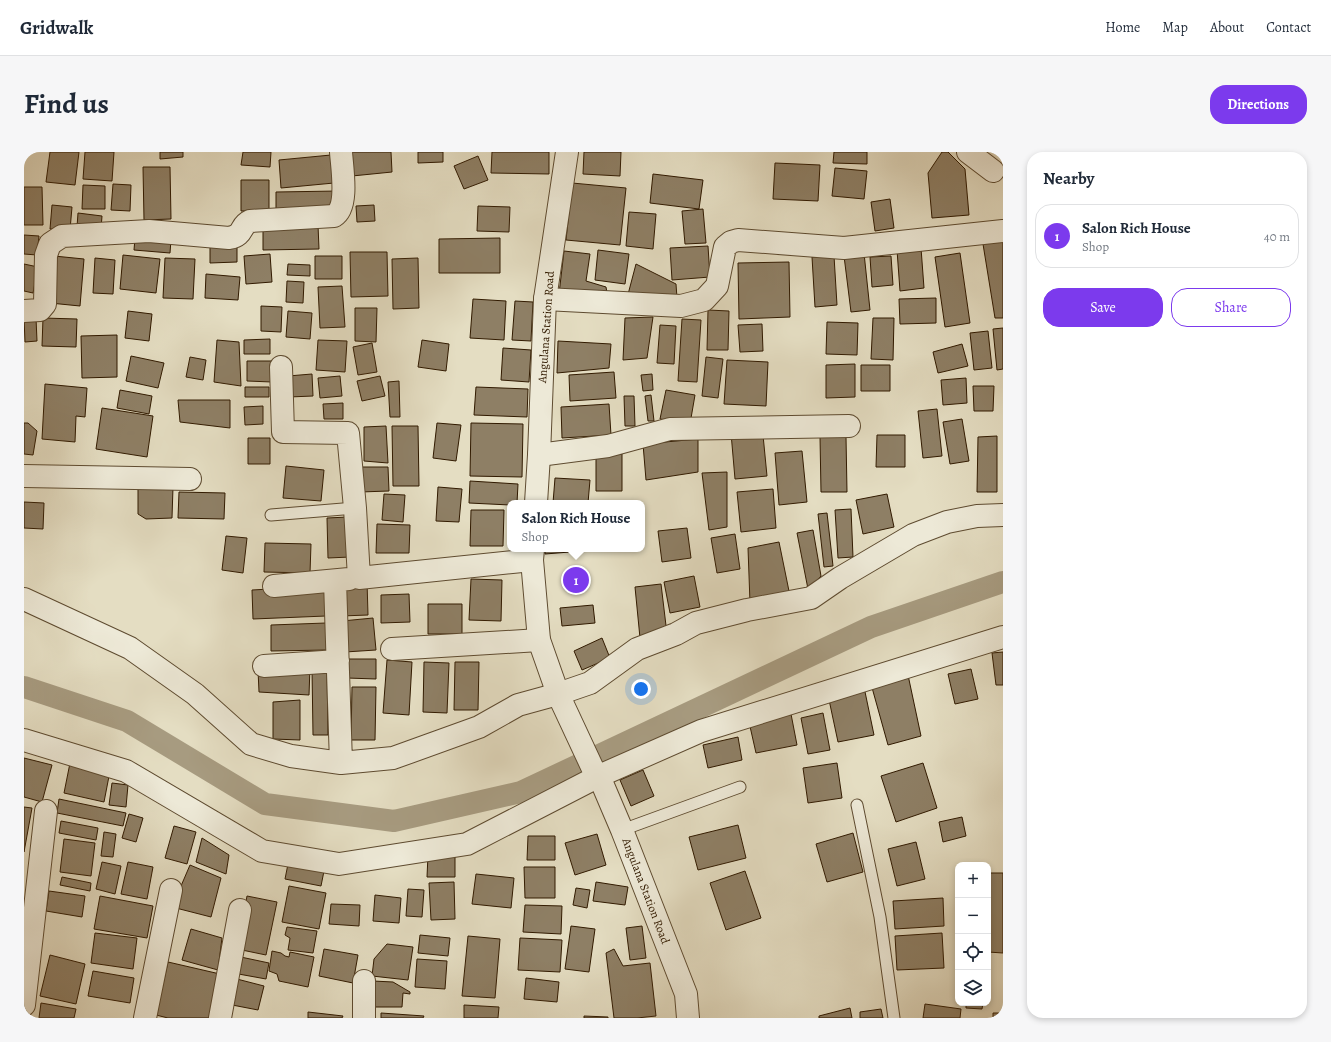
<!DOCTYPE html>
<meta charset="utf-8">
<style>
body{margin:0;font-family:Alegreya,serif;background:#f6f6f7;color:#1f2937}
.controls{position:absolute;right:12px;bottom:12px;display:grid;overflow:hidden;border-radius:8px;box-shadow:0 2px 6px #0003}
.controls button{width:36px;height:36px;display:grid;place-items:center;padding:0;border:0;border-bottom:1px solid #e0e1e3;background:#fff;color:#1f2937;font:20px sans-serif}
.you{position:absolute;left:617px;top:537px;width:14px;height:14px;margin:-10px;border:3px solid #fff;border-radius:50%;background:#1a73e8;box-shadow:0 0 0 6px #1a73e833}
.badge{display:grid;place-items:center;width:26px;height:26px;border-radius:50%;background:#7c3aed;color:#fff;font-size:13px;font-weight:700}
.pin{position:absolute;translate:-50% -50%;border:2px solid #fff;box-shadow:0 1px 4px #0006}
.popup{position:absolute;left:483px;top:348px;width:138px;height:52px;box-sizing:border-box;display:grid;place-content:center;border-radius:8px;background:#fff;filter:drop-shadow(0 1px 3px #0005);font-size:13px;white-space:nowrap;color:#747a83}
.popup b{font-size:15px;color:#1f2937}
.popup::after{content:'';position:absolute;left:50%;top:100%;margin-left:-8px;border:8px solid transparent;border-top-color:#fff}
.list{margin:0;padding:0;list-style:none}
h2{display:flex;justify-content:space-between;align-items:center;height:52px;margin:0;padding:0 16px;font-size:17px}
h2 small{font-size:13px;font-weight:400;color:#747a83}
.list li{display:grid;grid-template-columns:26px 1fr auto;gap:12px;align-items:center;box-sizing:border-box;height:64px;margin:0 8px 8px;padding:0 8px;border:1px solid #e0e1e3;border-radius:16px}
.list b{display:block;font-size:15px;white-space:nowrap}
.list p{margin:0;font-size:13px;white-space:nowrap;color:#747a83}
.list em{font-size:13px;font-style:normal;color:#747a83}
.actions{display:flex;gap:8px;padding:12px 16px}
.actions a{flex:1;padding:9px 0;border:1px solid #7c3aed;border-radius:16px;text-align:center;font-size:14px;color:#7c3aed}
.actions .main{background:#7c3aed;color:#fff}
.icon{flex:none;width:22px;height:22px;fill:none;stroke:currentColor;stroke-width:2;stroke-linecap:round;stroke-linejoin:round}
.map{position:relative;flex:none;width:979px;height:866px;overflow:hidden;border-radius:16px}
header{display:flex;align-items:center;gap:24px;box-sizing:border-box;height:56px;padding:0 20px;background:#fff;border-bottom:1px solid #e0e1e3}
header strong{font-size:19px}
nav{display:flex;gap:22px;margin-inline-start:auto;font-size:14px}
.intro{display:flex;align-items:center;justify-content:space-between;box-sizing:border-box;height:96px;padding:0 24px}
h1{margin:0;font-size:28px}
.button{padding:10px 18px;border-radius:16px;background:#7c3aed;color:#fff;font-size:14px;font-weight:700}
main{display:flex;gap:24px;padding:0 24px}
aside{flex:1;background:#fff;border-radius:16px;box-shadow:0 2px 6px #0003}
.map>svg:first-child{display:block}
</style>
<header>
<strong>Gridwalk</strong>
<nav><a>Home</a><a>Map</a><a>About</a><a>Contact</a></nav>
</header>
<div class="intro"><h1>Find us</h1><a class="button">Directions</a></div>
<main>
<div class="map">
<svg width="979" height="866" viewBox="0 0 979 866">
<rect width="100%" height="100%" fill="#e4ddc2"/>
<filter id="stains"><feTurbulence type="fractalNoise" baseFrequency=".005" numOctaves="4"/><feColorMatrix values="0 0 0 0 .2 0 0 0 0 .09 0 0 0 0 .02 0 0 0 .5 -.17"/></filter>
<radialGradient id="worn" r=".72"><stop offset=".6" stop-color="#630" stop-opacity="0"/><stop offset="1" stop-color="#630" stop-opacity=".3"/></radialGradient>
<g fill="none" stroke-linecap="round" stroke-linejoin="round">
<path stroke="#a79b80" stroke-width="22" d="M0,535L103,569L241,652L370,669L497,640L847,475L979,430"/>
</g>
<path fill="#8e7f65" stroke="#311a00" d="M26,0H55L51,33L22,30Z
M61,0H90L88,29L59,27Z
M136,0H159V5L136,7Z
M219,0H247L246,15L217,13Z
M326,0H367L368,20L328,24Z
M394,0H419V10L394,11Z
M468,0H525V22L467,21Z
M560,0H597L596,24L559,22Z
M810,0H843V12L809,11Z
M918,0H924L941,17L945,63L908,66L904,21Z
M307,3L310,31L257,36L255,8Z
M454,4L464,28L440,37L430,14Z
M751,11L796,13L794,49L749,47Z
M119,15H146L147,67L120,68Z
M811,16L843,19L840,47L808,44Z
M629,22L679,28L675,57L626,51Z
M217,28H245V59H217Z
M548,31L602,36L596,93L542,88Z
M89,32L107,33L106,59L87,58Z
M59,33L81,34V57H58Z
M0,35H18L19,73H0Z
M314,39V60H252V40Z
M866,47L870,76L851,79L847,50Z
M28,53L48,55L46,78L26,77Z
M350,53L351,69L333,70L332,54Z
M454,54L486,55L485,80L453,79Z
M679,57L682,91L661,92L658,59Z
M605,60L632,62L629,97L602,94Z
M54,61L78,64L77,77L53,75Z
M294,73L295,97L239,98V74Z
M0,83L15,84L13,103L0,102Z
M111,86L147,88L146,101L110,98Z
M476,86V121H415V87Z
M979,88V166H971L959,92Z
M213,91V110L186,111V92Z
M684,94L686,125L648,128L646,96Z
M897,96L900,136L876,139L873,98Z
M574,98L605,102L601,132L571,128Z
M540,99L566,102L562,129L582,135L584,147L535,142Z
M326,100H363L364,144L327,145Z
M840,101L846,158L827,160L820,104Z
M936,101L946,171L921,175L911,105Z
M246,102L248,130L222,132L220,104Z
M99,103L136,107L132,141L96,137Z
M30,104L60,107L56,154L26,151Z
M291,104H318V127H291Z
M810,104L813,153L791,155L788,105Z
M867,104L869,133L848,135L846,105Z
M71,106L91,108L89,142L69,141Z
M141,106L171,107L169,147L139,146Z
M394,106L395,156L369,157L368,107Z
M765,110L766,165L715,167L714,111Z
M0,112L14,115L9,141L0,139Z
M264,112L286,113V124L263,123Z
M612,112L652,132L653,146L602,150Z
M182,122L216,125L214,148L181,146Z
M263,129L280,130L279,151L262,150Z
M318,134L321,175L296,176L294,135Z
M912,146V171L876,172L875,147Z
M449,147L482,149L480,188L446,186Z
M491,149L509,150L507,189L488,188Z
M237,154L258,155L257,180L237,179Z
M331,156H353L352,190L331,189Z
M684,158L705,159L704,198H683Z
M104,159L128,162L125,189L101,186Z
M264,159L288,161L286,187L262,185Z
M629,165L623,206L599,208L601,166Z
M0,166H12L13,189L1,190Z
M19,166L53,167L52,195L18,194Z
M849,166H870L869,208L847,207Z
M658,167L677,168L673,230L654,229Z
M803,170L834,171L833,203L802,202Z
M738,172L739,199L716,200L714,173Z
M636,173L652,174L650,212L633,211Z
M979,176V217L973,218L969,177Z
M964,179L968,216L950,218L946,181Z
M93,183V225L58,226L57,184Z
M246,187V202H220V188Z
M193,188L215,190L217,234L190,230Z
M294,188L323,189L321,220L292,218Z
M398,188L425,192L422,219L394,215Z
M534,189L587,192L585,216L533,221Z
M348,191L353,220L334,223L329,195Z
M938,192L944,214L914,221L909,200Z
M479,196L507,198L505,230L477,228Z
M107,204L140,211L134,236L102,229Z
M166,205L182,208L179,228L162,225Z
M682,205L699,207L694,246L678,244Z
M703,208L744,210L742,254L700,252Z
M223,209H248V230L223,229Z
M831,212V245L802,246V213Z
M837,213H866V239H837Z
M590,220L592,246L546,249L545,223Z
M288,222L289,244L265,245L264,224Z
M628,222L629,238L619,239L617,223Z
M316,224L318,244L296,246L294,226Z
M356,224L361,244L338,249L333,229Z
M942,226L943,251L919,253L917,228Z
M375,229L376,265H366L364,230Z
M21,232L63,236L61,265L52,264L51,290L18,287Z
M949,234H970L969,259H950Z
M221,235H245V245H221Z
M452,235L504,237L503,265L450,263Z
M96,238L128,244L125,262L93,256Z
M642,238L671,243L666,272L636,267Z
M627,243L630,269H624L621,244Z
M600,244H610L611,274H601Z
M154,248H206V276L156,270Z
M319,251V267H300L299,252Z
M585,252L587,283L538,286L537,255Z
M239,254V272L221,273L220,255Z
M78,256L129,264L123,305L72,297Z
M913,257L918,304L899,306L894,259Z
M938,267L945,309L926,312L919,270Z
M0,271H4L13,279L9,303L0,302Z
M413,271L437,273L432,309L409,306Z
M447,271L499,272L498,325L446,324Z
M362,274L364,311L340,309V275Z
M368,274H394L395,334H369Z
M707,281L739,283L743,324L711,327Z
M853,283H881V315H852Z
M973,284V340H953L954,285Z
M796,285H822L823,340H797Z
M224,286H246V312H224Z
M674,287V320L622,328L619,292Z
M778,299L783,350L755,353L751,301Z
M572,302H598V339H572Z
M262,314L300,318L297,349L259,346Z
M336,315H364L365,339L336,340Z
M703,320V375L685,378L678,321Z
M531,326L566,328L564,351H529Z
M446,329L494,332L493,351H486V353L445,351Z
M114,333L149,335L148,366L122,367L114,362Z
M414,335L438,337L435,370L412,369Z
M749,337L752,376L717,380L713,340Z
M155,340L201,341L200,367L154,366Z
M360,342L381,343L379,370L358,368Z
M863,342L870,375L839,382L832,348Z
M0,350L20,351L19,377L0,376Z
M827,357L829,405L814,406L811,358Z
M447,358H480L479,394H446Z
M803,361L809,414L800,415L794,362Z
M324,365L326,405L304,406L303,366Z
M353,372L386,373L385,401H352Z
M663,376L667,406L638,410L634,379Z
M789,378L797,424L784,437L773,381Z
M711,382L716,417L693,421L687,386Z
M202,384L223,386L219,421L198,418Z
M755,390L766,444L726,451L724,396Z
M241,391L287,392L286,421L240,420Z
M521,397H583L521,402Z
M670,424L676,455L646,461L640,430Z
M447,427L478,428L477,469L445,468Z
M343,429L344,463L317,464L316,430Z
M637,432L643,482L616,486L611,435Z
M300,434L302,464L229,467L228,438Z
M385,442L386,470L357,471V443Z
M404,452H438V482H404Z
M569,453L571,471L538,474L536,456Z
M349,466L352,498L321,500L318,469Z
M302,471L303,498L247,499V473Z
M578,486L586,506L558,518L550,499Z
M979,500V533H972L968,501Z
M324,507H352V527L323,526Z
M363,508L388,510L385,563L359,561Z
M400,510L425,511L423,561L399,560Z
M431,510H455L454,558H430Z
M286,515L285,543L235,540L234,518Z
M303,516L304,583H289L288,517Z
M947,517L954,547L931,552L924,522Z
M884,523L897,584L864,593L847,532Z
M328,535H352L351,588H327Z
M840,535L850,583L814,590L804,543Z
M276,548V588L249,587V550Z
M799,561L806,598L784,602L777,566Z
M767,562L773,593L732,601L725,570Z
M714,585L718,608L684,616L679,593Z
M0,606L28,613L18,650L0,645Z
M46,611L86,619L80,650L40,641Z
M813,611L818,646L784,651L779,616Z
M899,611L913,656L872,670L857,624Z
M619,618L630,644L607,654L596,628Z
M88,631L104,633L102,655L85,653Z
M35,647L102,661L99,674L33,661Z
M0,655L8,656L0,700Z
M105,662L119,666L112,690L98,686Z
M938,665L942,684L919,690L915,670Z
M37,669L74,676L72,688L35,681Z
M714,673L722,706L674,718L665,685Z
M150,674L172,680L163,712L141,706Z
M80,680L92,682L89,705L77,704Z
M829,681L839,720L803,730L792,692Z
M573,682L582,713L551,723L541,691Z
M504,684H531V708H503Z
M178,686L205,703L202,722L172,710Z
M40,687L71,691L67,724L36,720Z
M892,690L901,727L873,734L864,697Z
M404,703H431V725H403Z
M78,710L97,714L91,742L72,737Z
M104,710L129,715L123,747L97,742Z
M264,712L300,719L297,734L261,727Z
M166,713L197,726L187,765L148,755Z
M500,715H531V746H501Z
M721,719L737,766L702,778L686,731Z
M964,721H979V801L964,800Z
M452,722L490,726L487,756L448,752Z
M38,725L67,731L66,739L36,733Z
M430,730L431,767L407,768L405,731Z
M572,730L604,735L601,753L569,749Z
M265,734L302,741L295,777L258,770Z
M552,736L566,738L563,756L549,753Z
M384,737L400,738L398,765L382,764Z
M25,739L61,744L58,765L22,759Z
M351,743L377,746L375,771L349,769Z
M76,744L129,754L123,786L70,777Z
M223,744L253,750L242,803L213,797Z
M919,746L920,774L871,777L869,749Z
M307,752L336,753L335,774L305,772Z
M501,753L538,754L537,782L499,780Z
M547,774L571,777L565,820L541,817Z
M618,774L622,806L606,808L602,776Z
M263,775L293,779L289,801L264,798L266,786L261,783Z
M167,777L198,786L194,818L158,808Z
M71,781L113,786L109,817L67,811Z
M918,781L920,816L873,818L871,784Z
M396,783L426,786L424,804L394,801Z
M444,784L476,787L471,846L438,844Z
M496,786L538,788L536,820L494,818Z
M363,792L389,795L384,828L348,824L350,807Z
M300,797L334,803L329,831L295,824Z
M590,797L599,814L626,811L632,864L613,866H590L582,801Z
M248,799L257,801L261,804L265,805L266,800L290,805L284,835L255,829L253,822L245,819Z
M26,803L61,812L52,852L16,844Z
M212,804L245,811L242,827L209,821Z
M393,807L423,809L421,837L391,835Z
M144,810L196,822L186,866H144L132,863Z
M69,819L110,826L106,851L64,844Z
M209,826L240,834L234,858L203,852Z
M502,826L535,830L533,850L500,847Z
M349,829L369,830L386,840V842L379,841L378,855H348Z
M17,851L52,857L50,866H15Z
M942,851H959L958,857L942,856Z
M901,852L937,857L936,866H899Z
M440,853L475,855L474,866H440Z
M826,856L828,866H795V864Z
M857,857L859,866H836V860Z
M284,860L319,864L318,866H284Z
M357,861L400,864L399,866H357Z
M969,861H979V866H969Z
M560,864L584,865V866H560Z"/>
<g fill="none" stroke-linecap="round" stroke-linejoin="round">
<g stroke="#5e4b30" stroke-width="13">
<path id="service" d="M247,363L331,356
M833,653L856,765L870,866
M598,678L716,635"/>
</g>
<g stroke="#5e4b30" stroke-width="24">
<path id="minor" d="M944,0L969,19
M521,147L657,154L680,148L693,134L701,95L707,90L714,88L820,96L979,79
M0,159L16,158L21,152L22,103L26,92L38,84L125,79L205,86C221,83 215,74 226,69L310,64C325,55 318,16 317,0
M257,215L259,280L324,281L331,356L335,426L508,408
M515,303L584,294L646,277L825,274
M0,324L166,327
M311,429L317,611
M250,434L325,427
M0,447L106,496L171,542L227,592L267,604L317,611L369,606L455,575L494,553L534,542L566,531L613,497L652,482L672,471L723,458L787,446L816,426L889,383L923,370L953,364L979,363
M368,497L515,488
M240,514L314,509
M0,588L102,619L238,699L315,712L443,692L575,624L677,579L979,485
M340,829V866
M0,853L22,659
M121,866L147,738
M196,866L216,758"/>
</g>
<g stroke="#5e4b30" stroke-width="24">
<path id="tertiary" d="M512,351L515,303L521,147L543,0
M509,397L508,408L515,488L534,542L569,617L575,624L598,678L662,842L664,866"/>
</g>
<use href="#service" stroke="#ede9d7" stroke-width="11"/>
<use href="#minor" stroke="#ede9d7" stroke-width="22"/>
<use href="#tertiary" stroke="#ede9d7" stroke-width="22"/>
</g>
<g text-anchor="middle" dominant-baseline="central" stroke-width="3.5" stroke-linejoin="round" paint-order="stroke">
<g font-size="12" fill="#311a00" stroke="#ede9d7">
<text transform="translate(522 175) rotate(-86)">Angulana Station Road</text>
<text transform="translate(622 739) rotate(69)">Angulana Station Road</text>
</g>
</g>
<rect width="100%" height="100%" filter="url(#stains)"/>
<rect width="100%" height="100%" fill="url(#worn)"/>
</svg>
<div class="controls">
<button>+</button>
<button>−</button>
<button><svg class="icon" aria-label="locate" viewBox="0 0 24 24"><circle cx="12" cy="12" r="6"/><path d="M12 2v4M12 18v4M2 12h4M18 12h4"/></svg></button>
<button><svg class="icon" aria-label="layers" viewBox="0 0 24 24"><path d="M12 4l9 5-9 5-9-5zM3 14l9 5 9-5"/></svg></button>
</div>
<div class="you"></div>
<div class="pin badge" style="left:552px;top:428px">1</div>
<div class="popup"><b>Salon Rich House</b>Shop</div>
</div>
<aside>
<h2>Nearby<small></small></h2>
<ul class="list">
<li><span class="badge">1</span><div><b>Salon Rich House</b><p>Shop</p></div><em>40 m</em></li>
</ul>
<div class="actions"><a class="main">Save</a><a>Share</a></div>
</aside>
</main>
